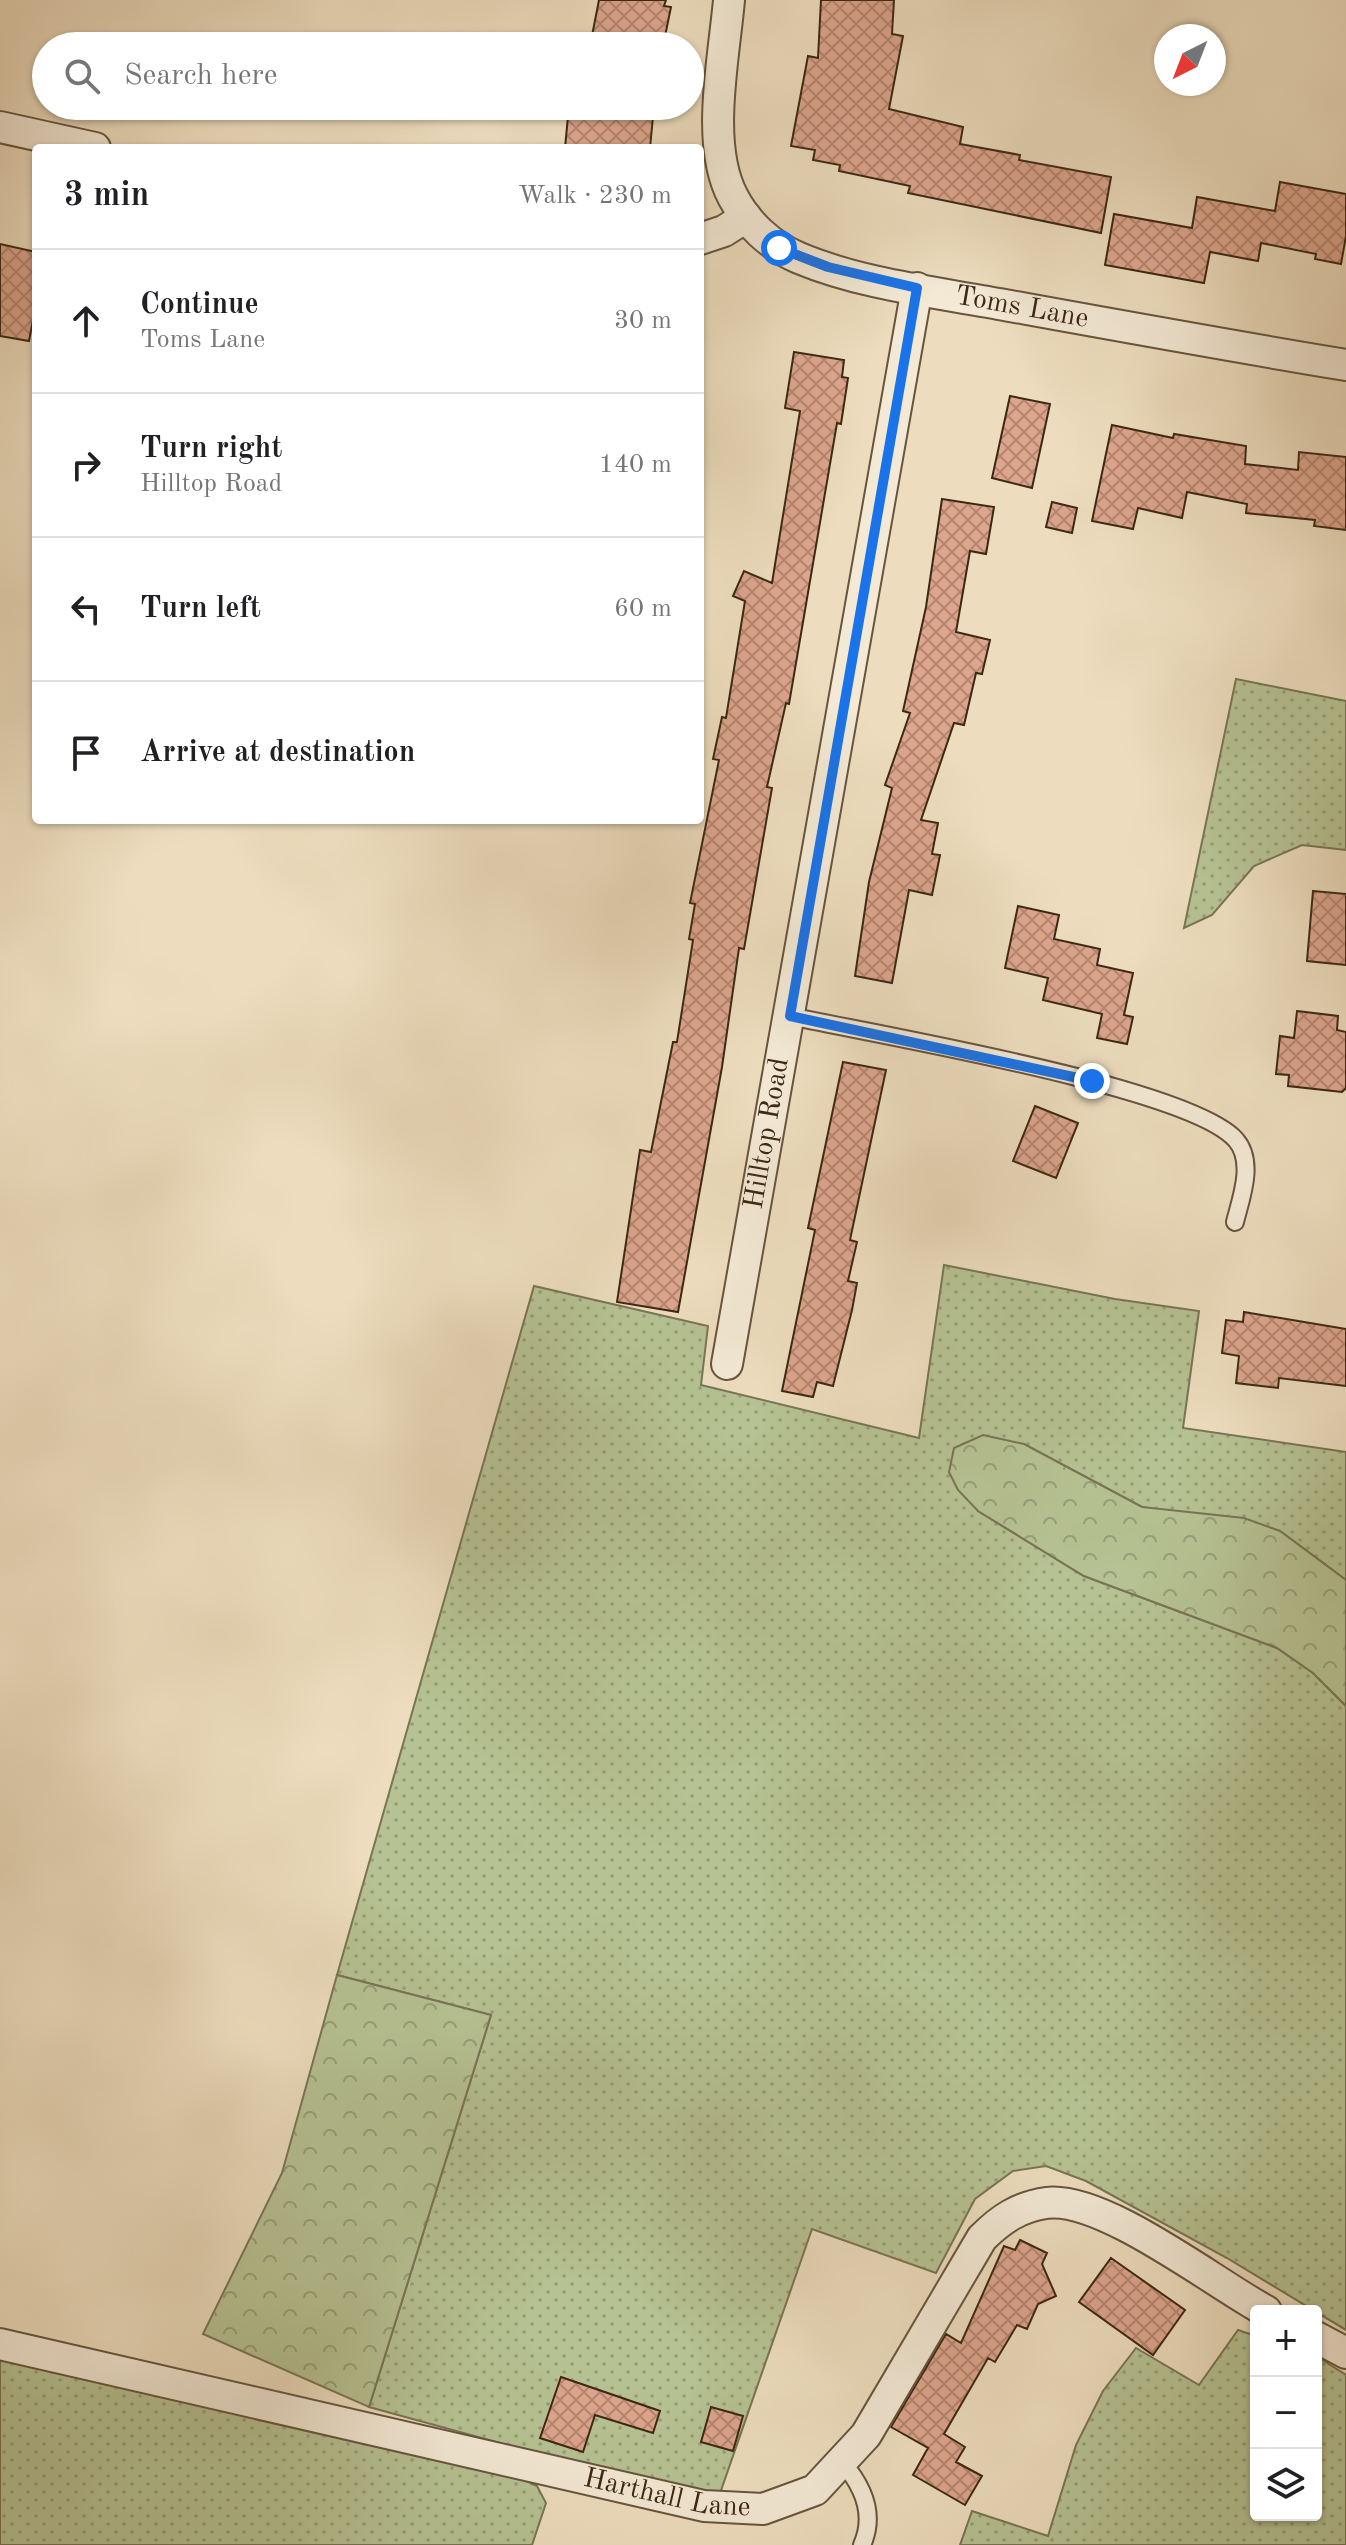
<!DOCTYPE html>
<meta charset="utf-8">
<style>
body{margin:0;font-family:"Old Standard TT",serif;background:#f2f2f2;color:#202124}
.controls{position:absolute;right:24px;bottom:24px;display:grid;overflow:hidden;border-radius:8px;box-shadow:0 2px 6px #0004}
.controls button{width:72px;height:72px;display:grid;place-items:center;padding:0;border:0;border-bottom:2px solid #e0e0e0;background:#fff;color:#202124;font:40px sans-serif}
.compass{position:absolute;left:1154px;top:24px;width:72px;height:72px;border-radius:50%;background:#fff;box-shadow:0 2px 6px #0004;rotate:222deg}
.stop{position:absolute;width:24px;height:24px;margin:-18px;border:6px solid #1a73e8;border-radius:50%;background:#fff}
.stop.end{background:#1a73e8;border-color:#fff;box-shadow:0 2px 8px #0008}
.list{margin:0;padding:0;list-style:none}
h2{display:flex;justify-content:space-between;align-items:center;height:104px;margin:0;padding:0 32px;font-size:34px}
h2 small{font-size:26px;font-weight:400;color:#757577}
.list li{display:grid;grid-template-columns:52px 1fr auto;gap:24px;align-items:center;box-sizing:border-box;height:144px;padding:0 32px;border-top:2px solid #e0e0e0}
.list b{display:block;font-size:30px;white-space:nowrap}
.list p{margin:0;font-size:26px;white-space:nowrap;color:#757577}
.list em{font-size:26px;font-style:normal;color:#757577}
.icon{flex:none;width:44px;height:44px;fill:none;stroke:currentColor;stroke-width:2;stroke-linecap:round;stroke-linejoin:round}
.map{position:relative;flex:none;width:1346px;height:2545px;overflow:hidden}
.search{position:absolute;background:#fff;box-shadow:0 2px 6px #0004;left:32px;top:32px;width:672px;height:88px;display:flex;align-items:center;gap:20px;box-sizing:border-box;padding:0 28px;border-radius:44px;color:#757577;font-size:30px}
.panel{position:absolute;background:#fff;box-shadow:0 2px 6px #0004;left:32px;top:144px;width:672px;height:680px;border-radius:8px}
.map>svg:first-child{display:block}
</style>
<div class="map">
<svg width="1346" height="2545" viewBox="0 0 1346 2545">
<defs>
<pattern id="grass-dots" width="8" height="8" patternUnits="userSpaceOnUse" patternTransform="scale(2)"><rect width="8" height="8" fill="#b6c293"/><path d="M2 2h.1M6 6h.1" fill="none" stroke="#959e77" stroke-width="1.8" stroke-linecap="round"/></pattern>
<pattern id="forest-crowns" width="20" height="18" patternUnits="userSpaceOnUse" patternTransform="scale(2)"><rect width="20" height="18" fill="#b6c293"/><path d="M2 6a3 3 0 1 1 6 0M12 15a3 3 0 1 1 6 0" fill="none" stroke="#959e77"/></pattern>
<pattern id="building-cross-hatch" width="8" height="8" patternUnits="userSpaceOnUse" patternTransform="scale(2)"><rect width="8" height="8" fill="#dda58c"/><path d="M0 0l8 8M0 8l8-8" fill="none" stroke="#b48671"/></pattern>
</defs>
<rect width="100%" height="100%" fill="#edddbe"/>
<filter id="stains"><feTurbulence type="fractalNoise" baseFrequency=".0025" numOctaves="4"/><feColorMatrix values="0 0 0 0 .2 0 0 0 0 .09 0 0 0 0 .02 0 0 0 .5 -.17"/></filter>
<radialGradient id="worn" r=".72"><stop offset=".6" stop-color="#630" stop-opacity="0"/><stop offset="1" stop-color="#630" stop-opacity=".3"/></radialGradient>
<path fill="url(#grass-dots)" stroke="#797554" stroke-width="2" d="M1236,679L1346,701V850L1302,845L1254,866L1212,915L1184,928Z
M944,1265L1115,1299L1199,1311L1183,1428L1346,1452V1580L1280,1531L1142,1507L1024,1444L978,1511L1084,1576L1277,1648L1313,1673L1346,1706V2330L1227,2258L1086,2181L1046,2166L1013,2171L975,2199L936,2273L812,2229L718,2499L616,2475L369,2407L491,2015L337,1975L534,1286L708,1326L701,1385L919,1438Z
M1238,2330L1256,2336V2515H1316V2356L1346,2375V2545H960L972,2511L1048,2536L1076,2445L1103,2391L1136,2348L1199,2385Z
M0,2360L479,2459L537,2486L546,2503L532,2545H0Z"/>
<path fill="url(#forest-crowns)" stroke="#797554" stroke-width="2" d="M983,1435L1024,1444L1142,1507L1244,1518L1280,1531L1346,1580V1706L1313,1673L1277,1648L1084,1576L978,1511L958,1490L949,1472L954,1448Z
M337,1975L491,2015L369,2407L203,2334L282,2173Z"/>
<path fill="url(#building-cross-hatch)" stroke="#3c2814" stroke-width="2" d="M599,0H666L664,6L671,7L663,46H590Z
M821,0H894L892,34L903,36L889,109L963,127L960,144L1020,155L1019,160L1111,177L1101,233L908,193L910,186L839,171L840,165L813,160L815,150L791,146L808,56L818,58Z
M569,106H654L650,148H565Z
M1280,182L1346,194V236L1341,264L1315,259L1316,254L1261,243L1258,261L1210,252L1204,283L1105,265L1114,214L1192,228L1197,197L1275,211Z
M0,244L36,252V305L29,341L0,336Z
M794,352L844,360L842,377L848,378L841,424L837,423L789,704L786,703L767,787L772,788L744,949L739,948L722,1067L678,1312L617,1302L640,1150L651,1152L673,1042H677L693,940L689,939L695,904L690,903L719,760L713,759L722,717L726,718L745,601L733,596L744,571L772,583L800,411L785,408Z
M1010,396L1050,404L1032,488L992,478Z
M1112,425L1173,438L1174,434L1246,446L1245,464L1298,470L1299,452L1346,457V530L1314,526L1315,520L1246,513L1247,504L1187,492L1182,518L1138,508L1133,529L1092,521Z
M942,499L994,507L986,554L970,551L956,632L990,640L982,674L976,673L964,725L954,723L921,820L938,823L932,854L940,855L932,895L909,890L892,983L855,976L869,882L892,788L885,785L910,713L903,711L926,607Z
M1052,502L1077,508L1072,533L1046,527Z
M1313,891L1346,894V965L1307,961Z
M1018,906L1059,915L1054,939L1100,949L1097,965L1133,973L1124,1015L1133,1017L1127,1044L1097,1038L1102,1014L1043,1000L1048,978L1005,968Z
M1297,1011L1338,1016L1337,1030L1346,1032V1088L1342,1092L1288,1086L1289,1075L1276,1074L1280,1036L1294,1038Z
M843,1062L886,1070L850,1240L857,1242L848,1281L857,1283L852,1310L833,1386L817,1382L813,1397L782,1391L815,1230L808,1228Z
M1035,1106L1078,1123L1056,1178L1013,1161Z
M1244,1312L1346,1329V1386L1279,1378L1278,1388L1236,1383L1239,1356L1222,1353L1226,1320L1243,1322Z
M1020,2240L1047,2253L1042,2264L1056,2296L1038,2304L1027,2329L1017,2325L995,2362L988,2358L944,2434L965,2447L956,2462L982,2476L965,2505L913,2475L928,2448L891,2427L946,2334L961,2343L1004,2246L1015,2250Z
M1111,2258L1185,2310L1153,2355L1079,2302Z
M561,2377L660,2411L653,2433L595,2415L583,2452L540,2438Z
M711,2407L743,2416L733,2451L701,2442Z"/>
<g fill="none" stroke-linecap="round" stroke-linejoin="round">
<g stroke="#68553e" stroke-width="20">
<path id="lane" d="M790,1016C872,1034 1190,1087 1236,1140C1255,1162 1241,1198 1235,1222
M842,2462C863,2486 876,2514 862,2545"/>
</g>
<g stroke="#68553e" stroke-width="34">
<g id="street">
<path id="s1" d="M729,0C724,58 705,145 733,197C747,224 771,246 799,258C861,284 934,292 999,304C1115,325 1230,346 1346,365"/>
<path d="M0,127L95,148"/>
<path d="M700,239L724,231L746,217"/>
<path id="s2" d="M727,1364L917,288"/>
<path d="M1316,2337L1346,2353"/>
<path id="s3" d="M0,2344L704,2506L763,2509L815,2490L866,2435L982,2238C1001,2219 1019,2207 1046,2203C1102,2195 1214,2283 1266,2311"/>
</g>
</g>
<use href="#lane" stroke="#f3e9d5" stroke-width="16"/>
<use href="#street" stroke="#f3e9d5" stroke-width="30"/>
</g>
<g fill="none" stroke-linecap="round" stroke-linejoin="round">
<path stroke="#1a73e8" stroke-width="10" d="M779,248L828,267L917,288L790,1016L1092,1081"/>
</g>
<g text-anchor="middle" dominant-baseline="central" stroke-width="8" stroke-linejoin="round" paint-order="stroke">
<g font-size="28" fill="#3c2814" stroke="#f3e9d5">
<text stroke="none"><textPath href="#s1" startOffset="520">Toms Lane</textPath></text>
<text stroke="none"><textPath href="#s2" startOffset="234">Hilltop Road</textPath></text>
<text stroke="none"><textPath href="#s3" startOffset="684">Harthall Lane</textPath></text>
</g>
</g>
<rect width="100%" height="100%" filter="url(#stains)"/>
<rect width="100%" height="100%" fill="url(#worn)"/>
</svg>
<div class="controls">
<button>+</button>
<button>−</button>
<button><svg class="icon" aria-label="layers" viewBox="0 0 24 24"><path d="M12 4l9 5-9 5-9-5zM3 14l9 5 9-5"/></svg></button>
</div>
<svg class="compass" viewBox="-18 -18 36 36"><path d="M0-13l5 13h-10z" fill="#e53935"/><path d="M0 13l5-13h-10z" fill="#757577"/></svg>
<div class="stop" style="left:779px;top:248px"></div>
<div class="stop end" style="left:1092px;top:1081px"></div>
<div class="search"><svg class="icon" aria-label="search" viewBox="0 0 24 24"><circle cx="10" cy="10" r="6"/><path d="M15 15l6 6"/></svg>Search here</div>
<section class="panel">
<h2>3 min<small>Walk · 230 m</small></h2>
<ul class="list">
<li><svg class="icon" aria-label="ahead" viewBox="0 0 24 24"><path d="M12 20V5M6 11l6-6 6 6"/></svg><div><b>Continue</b><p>Toms Lane</p></div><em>30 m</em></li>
<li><svg class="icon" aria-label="right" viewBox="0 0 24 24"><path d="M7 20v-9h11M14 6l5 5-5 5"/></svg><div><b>Turn right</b><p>Hilltop Road</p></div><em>140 m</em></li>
<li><svg class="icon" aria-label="left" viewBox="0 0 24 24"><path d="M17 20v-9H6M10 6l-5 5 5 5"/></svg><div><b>Turn left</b></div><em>60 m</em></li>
<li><svg class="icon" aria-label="arrive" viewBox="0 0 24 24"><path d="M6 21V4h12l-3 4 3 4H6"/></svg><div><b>Arrive at destination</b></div></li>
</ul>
</section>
</div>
